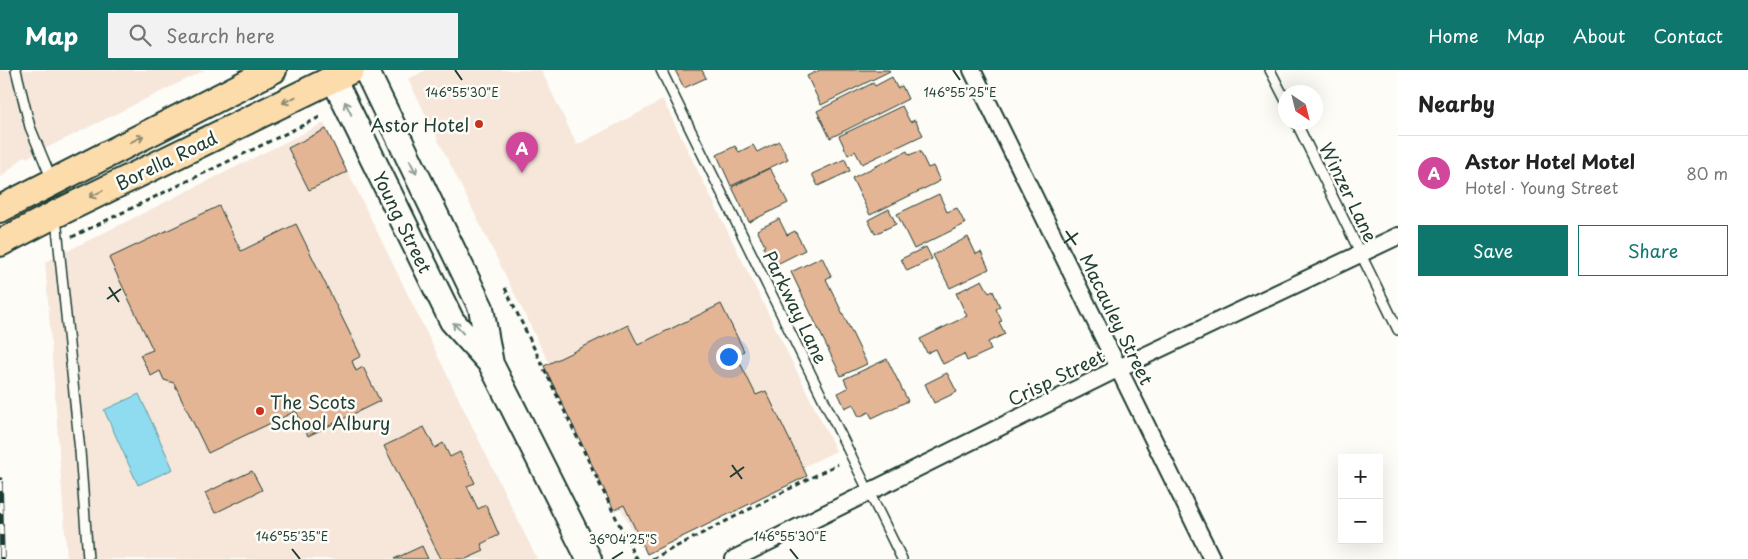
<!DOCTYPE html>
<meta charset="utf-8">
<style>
body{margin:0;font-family:"Playpen Sans",sans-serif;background:#f2f2f2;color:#222}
.controls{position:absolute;right:15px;bottom:15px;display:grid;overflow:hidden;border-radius:0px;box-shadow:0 5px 20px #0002}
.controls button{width:45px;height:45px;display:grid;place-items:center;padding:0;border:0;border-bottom:1px solid #e0e0e0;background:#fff;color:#222;font:25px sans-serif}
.compass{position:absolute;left:1278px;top:15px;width:45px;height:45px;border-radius:50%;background:#fff;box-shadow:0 5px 20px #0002;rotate:145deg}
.you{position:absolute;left:728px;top:286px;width:18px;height:18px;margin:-12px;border:4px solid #fff;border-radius:50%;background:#1a73e8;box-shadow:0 0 0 8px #1a73e833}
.badge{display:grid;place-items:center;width:32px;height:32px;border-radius:50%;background:#0f766e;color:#fff;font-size:16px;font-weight:700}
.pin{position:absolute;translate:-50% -41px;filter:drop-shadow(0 1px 2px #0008)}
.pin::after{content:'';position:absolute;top:26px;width:18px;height:15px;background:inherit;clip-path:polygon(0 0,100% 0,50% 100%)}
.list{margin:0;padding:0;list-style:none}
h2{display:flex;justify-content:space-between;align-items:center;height:65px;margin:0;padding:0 20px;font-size:21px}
h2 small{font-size:16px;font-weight:400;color:#767676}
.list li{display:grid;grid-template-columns:32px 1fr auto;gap:15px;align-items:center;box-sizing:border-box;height:75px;padding:0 20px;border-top:1px solid #e0e0e0}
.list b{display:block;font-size:19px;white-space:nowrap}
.list p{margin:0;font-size:16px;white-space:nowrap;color:#767676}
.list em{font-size:16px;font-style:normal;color:#767676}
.actions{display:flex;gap:10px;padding:15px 20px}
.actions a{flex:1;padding:11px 0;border:1px solid #0f766e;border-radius:0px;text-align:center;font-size:18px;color:#0f766e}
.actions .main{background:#0f766e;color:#fff}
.icon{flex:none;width:28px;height:28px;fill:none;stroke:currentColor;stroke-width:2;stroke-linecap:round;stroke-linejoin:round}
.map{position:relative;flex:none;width:1398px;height:489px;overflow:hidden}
header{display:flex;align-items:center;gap:30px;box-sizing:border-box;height:70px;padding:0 25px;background:#0f766e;color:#fff}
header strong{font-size:24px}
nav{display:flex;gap:28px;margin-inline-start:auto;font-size:18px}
.search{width:350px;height:45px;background:#f2f2f2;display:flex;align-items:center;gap:12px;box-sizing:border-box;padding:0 18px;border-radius:0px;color:#767676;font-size:19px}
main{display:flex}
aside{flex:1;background:#fff}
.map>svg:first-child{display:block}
</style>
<header>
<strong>Map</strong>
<div class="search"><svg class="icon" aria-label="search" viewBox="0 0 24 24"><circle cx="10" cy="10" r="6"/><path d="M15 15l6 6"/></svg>Search here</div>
<nav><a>Home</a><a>Map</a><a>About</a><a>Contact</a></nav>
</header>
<main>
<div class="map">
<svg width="1398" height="489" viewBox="0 0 1398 489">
<rect width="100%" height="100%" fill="#fdfcf7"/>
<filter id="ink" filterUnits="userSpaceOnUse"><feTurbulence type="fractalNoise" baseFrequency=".02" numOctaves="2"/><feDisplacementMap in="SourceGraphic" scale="10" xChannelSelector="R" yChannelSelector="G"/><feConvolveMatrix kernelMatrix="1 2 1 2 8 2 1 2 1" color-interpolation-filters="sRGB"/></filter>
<g filter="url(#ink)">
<path fill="#f6e7da" d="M0,0H205L26,88L25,86L0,108Z
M426,0H541L577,75L663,30L836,381L640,477L408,9Z
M324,53L537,489H67L45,192Z"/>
<path fill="#8fdbef" stroke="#629ca4" d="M139,324L173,399L138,415L104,340Z"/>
<path fill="#e4b595" stroke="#1f3d34" d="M675,0H702L706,8L684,18Z
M820,0H889L890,1L821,35L807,6Z
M892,7L897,18L902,16L908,29L830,68L817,41L873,13L875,16Z
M902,36L910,52L915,50L923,65L862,94L855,81L848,85L839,66Z
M326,59L347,102L309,120L288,78Z
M779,71L788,89L731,116L717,85L735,76L739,82L753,75L757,82Z
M907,81L909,85L920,81L928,98L933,96L940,111L870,145L852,108Z
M845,89L850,101L818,116L812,104Z
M770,98L788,133L749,152L732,117Z
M939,124L947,142L957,138L965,154L914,179L897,144Z
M219,136L241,181L296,154L361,286L352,291L356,301L363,297L380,331L308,366L296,341L208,383L174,313L164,310L160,301L151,306L140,285L153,280L109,188Z
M889,139L896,154L875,164L868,150Z
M779,149L787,165L795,161L805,180L773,196L763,177L765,176L757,160Z
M968,167L976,184L981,182L989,199L950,218L933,185Z
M926,177L932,189L907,201L901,189Z
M822,187L831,206L826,209L867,294L841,306L791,202Z
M982,210L989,223L993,221L1000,237L996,239L1002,251L999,252L1005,264L988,272L991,280L967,291L964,284L943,294L936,279L927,283L920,269L967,246L956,223Z
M721,234L744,281L736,285L756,325L766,321L807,406L647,484L624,435L614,440L544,296L628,255L638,275Z
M887,289L908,331L872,348L869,342L859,347L853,334L845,338L838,323L848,318L844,309Z
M947,303L957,322L934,333L925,314Z
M424,357L435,378L443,373L450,387L460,382L475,413L467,416L478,439L486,435L499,465L481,474L484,481L466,489H441L384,376Z
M252,401L262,420L215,443L205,423Z
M422,476L428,489H394Z"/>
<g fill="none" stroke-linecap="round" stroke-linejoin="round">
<g stroke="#1f3d34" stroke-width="12">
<path id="service" d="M16,0L30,57L52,110
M661,0L902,489
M1270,0L1286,31
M1296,52L1398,260
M56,148L80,381L88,489"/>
</g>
<g stroke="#1f3d34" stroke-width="20">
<path id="minor" d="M972,0L1212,489
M734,489L1119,298L1398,166"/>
</g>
<g stroke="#1f3d34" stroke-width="28">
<path id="secondary" d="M366,0L481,238L491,294L589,489
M333,8L452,251L491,294"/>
</g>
<g stroke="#1f3d34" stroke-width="30">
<path id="primary" d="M0,139L273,0
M0,173L56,144L351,0"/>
</g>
<path stroke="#1f3d34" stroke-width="3" stroke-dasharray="5 4" stroke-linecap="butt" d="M72,167L322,46
M505,218L635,487L640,489
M652,489L838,394"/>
<use href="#service" stroke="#fdfcf7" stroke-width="9"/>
<use href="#minor" stroke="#fdfcf7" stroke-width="16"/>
<use href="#secondary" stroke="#fdfcf7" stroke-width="24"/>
<use href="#primary" stroke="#fddcac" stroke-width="26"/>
<g stroke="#1f3d34" stroke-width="5.5">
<path id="rail" d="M0,410L2,489"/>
</g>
<use href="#rail" stroke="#fdfcf7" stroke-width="4" stroke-dasharray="11" stroke-linecap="butt"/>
</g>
<defs><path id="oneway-shaft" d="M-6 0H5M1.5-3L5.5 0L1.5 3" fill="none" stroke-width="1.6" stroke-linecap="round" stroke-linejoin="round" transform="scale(1.25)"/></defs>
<g stroke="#8e8c70">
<use href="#oneway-shaft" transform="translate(289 30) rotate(154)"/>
<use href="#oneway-shaft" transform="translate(137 69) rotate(-27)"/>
<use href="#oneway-shaft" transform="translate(96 124) rotate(154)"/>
</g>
<g stroke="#8e9c96">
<use href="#oneway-shaft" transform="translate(348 38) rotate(-116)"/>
<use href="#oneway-shaft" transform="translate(413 97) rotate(64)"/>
<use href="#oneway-shaft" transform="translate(458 258) rotate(-133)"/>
</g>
</g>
<path fill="none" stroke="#1f3d34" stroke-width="2" d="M455,0L462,10M953,0L960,10M1066,161L1076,175M1064,173L1078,163M109,217L119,232M107,229L121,219M732,395L742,409M730,407L744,397M292,479L300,489M790,479L798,489M612,489L623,482"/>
<g fill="#c8321e" stroke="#fdfcf7" stroke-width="2">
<circle cx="479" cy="54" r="5"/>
<circle cx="260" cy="341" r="5"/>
</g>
<g text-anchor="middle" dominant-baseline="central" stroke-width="5" stroke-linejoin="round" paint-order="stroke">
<g font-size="18" fill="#1f3d34" stroke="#fdfcf7" text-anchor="end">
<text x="469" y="54">Astor Hotel</text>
<text x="270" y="331" text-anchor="start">The Scots<tspan x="270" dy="21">School Albury</tspan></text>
</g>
<g font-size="18" fill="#1f3d34" stroke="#fdfcf7">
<text transform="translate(166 90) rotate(-26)">Borella Road</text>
<text transform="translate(1349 122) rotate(64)">Winzer Lane</text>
<text transform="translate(403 152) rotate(64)">Young Street</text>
<text transform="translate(796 237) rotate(64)">Parkway Lane</text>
<text transform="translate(1117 249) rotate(64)">Macauley Street</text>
<text transform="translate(1056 307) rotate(-26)">Crisp Street</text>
</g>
</g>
<g font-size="12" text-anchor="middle" fill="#1f3d34" stroke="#fdfcf7" stroke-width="5" stroke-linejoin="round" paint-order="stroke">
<text x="462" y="27">146°55'30"E</text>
<text x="960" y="27">146°55'25"E</text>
<text x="292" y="471">146°55'35"E</text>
<text x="790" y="471">146°55'30"E</text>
<text x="623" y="474">36°04'25"S</text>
</g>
</svg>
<div class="controls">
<button>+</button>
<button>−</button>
</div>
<svg class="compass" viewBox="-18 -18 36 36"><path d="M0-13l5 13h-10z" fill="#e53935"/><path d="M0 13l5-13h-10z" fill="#767676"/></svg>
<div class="you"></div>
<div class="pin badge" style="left:522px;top:103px;background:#d1479c">A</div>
</div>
<aside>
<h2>Nearby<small></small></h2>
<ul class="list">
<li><span class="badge" style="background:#d1479c">A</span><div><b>Astor Hotel Motel</b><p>Hotel · Young Street</p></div><em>80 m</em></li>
</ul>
<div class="actions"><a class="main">Save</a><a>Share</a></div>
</aside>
</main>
